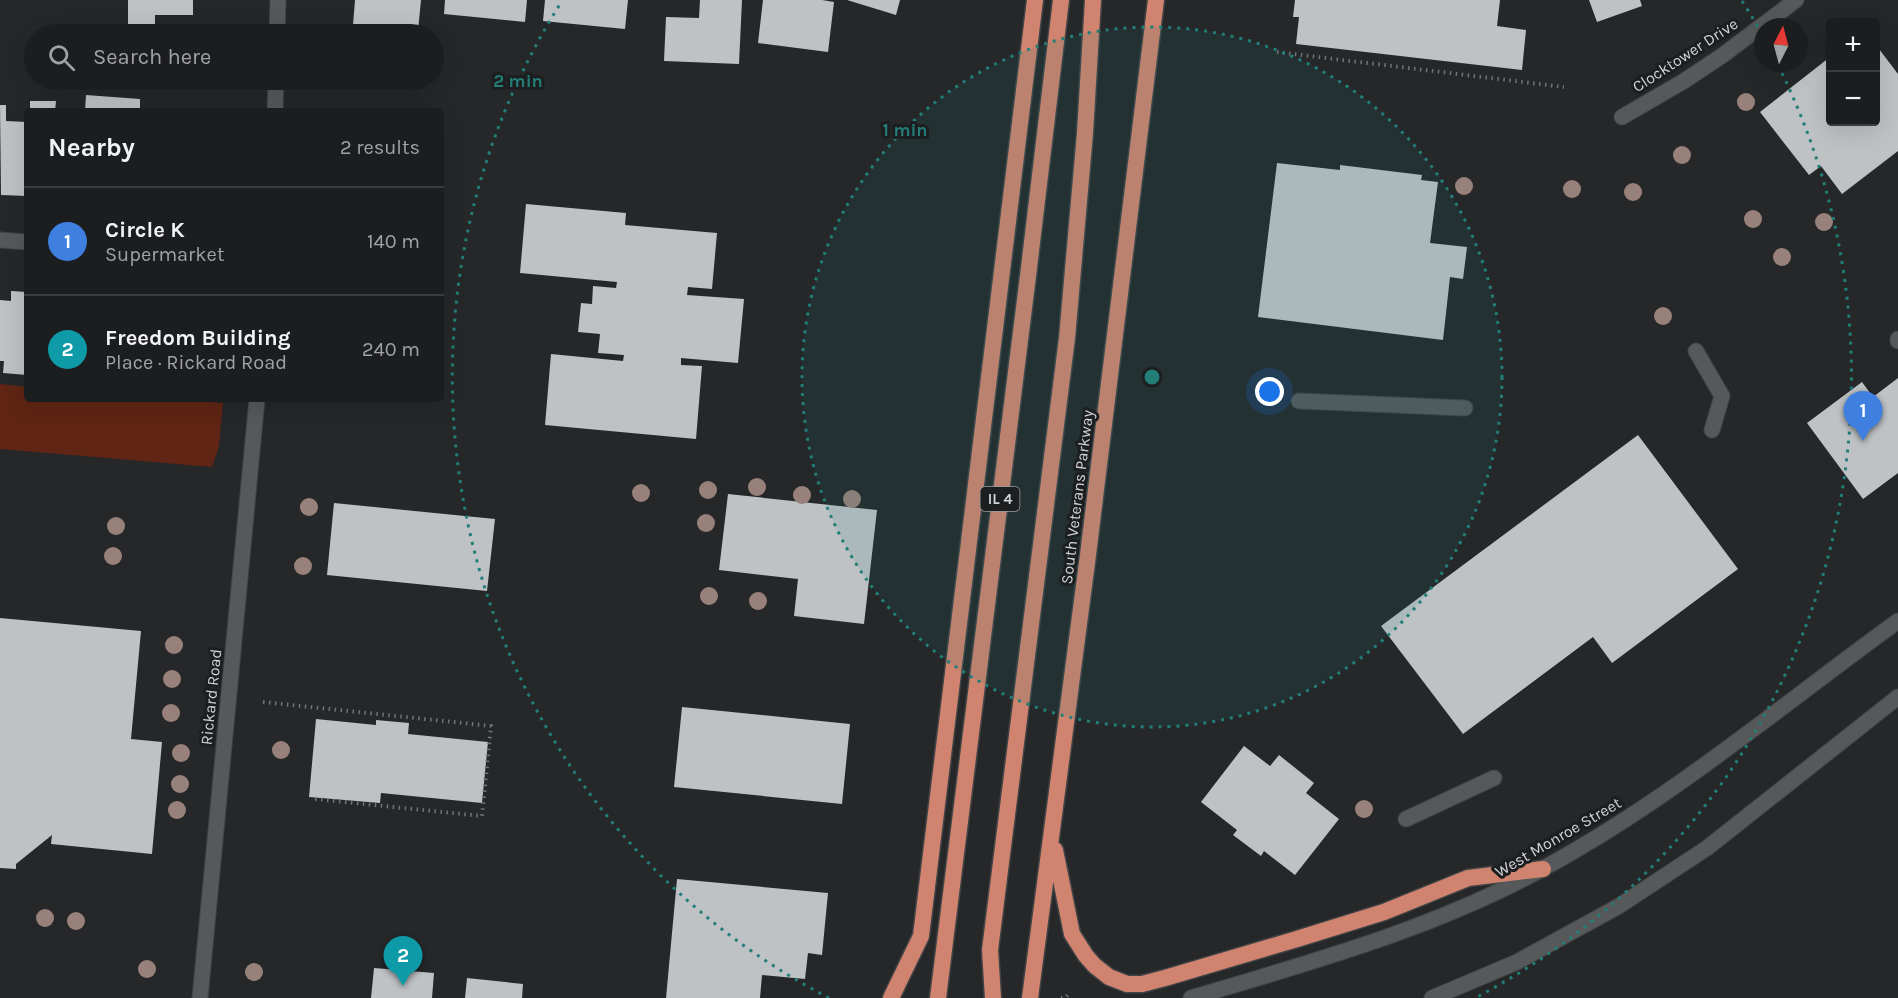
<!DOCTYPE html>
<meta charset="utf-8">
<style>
body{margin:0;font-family:Karla,sans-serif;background:#292a2c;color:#f1f3f6}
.controls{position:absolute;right:18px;top:18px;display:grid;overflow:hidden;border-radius:6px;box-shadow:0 6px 24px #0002}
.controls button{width:54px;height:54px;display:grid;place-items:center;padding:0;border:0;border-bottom:2px solid #3a3b3d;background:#1c1d1f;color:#f1f3f6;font:30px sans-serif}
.compass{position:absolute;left:1754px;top:18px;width:54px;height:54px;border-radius:50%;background:#1c1d1f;box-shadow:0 6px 24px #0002;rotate:6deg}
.you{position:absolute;left:1270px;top:392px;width:21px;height:21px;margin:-15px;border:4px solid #fff;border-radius:50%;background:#1a73e8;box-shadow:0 0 0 9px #1a73e833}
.badge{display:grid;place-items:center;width:39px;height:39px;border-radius:50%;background:#bca0f2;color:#fff;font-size:20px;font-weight:700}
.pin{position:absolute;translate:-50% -50px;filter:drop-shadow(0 2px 3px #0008)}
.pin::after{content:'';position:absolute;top:32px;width:21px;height:18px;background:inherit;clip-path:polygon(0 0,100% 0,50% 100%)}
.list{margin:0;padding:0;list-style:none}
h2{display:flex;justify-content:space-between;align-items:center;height:78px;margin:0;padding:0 24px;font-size:26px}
h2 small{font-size:20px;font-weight:400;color:#a0a2a4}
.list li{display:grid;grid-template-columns:39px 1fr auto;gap:18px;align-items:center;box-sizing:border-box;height:108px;padding:0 24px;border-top:2px solid #3a3b3d}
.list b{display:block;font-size:22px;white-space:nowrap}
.list p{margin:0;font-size:20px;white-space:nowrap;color:#a0a2a4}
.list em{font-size:20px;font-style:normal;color:#a0a2a4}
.icon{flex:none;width:33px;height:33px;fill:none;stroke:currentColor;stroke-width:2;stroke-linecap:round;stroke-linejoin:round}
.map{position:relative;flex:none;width:1898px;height:998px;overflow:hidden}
.search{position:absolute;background:#1c1d1f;box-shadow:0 6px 24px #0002;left:24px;top:24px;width:420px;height:66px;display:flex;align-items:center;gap:15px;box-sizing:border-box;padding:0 21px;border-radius:33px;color:#a0a2a4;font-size:22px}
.panel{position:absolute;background:#1c1d1f;box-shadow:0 6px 24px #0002;left:24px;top:108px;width:420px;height:294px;border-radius:6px}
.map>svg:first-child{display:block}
</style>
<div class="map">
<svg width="1898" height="998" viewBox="0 0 1898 998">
<rect width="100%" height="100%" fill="#252729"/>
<path fill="#602514" d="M0,384L27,387V399H175L223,403L219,446L212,467L0,449Z"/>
<path fill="#bfc2c5" d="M128,0H193V15H155V26H128Z
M355,0H421L418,31L353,25Z
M445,0H527L525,22L444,14Z
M545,0H628L625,29L543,21Z
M700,0H742L739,64L664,61L666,17L699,18Z
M763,0H822L834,2L828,52L758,43Z
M847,0H900L896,15Z
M1295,0H1500L1497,26L1526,30L1522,70L1296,44L1299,17H1293Z
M1589,0H1640L1642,6L1597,22Z
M1876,45L1898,74V151L1842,194L1821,166L1809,175L1760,112L1830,57V122H1876Z
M86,95L140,99V111H85Z
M30,101H56L55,111H30Z
M0,105H6V121L27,122V196L1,195Z
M1277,163L1340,170V165L1422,175L1421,180L1438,182L1430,243L1467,247L1463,279L1450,277L1443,340L1258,317Z
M526,204L626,213L625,225L717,233L712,289L688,287L687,295L744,299L738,363L681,358V365L702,366L696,439L545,425L551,354L623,361L624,355L598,353L600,334L578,332L581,303L592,304L593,286L616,288L617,282L520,273Z
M11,291L27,292V375L3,373L4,361H0V300L11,301Z
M1898,378V473L1863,499L1807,423L1862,382L1873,397Z
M1638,435L1738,569L1612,663L1593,637L1463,734L1381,626Z
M728,494L877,510L864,624L794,616L798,579L719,570Z
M334,503L495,519L487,591L327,575Z
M0,618L141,631L131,739L162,742L152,854L51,844L52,835L16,864V869L0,868Z
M682,707L850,724L842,804L674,787Z
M316,719L376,725V720L409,723L408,734L488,742L482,803L381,793L380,803L309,797Z
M1244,746L1270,766L1279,755L1314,783L1306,793L1339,819L1295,875L1264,851L1261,856L1233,835L1237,830L1201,802Z
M677,879L828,893L822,955L808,953L805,979L762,975L760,998H666Z
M374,968L434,973L432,998H371Z
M467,978L523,984L522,998H465Z"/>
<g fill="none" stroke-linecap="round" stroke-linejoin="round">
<g stroke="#414345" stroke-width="17">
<path id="service" d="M1898,339V341
M1696,351L1722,396L1712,430
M1299,401L1465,408
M1406,819L1494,778"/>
</g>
<g stroke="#414345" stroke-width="17">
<path id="minor" d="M277,34L278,0
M275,111L276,80
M1622,117L1684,81L1723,55L1796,0
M0,240L27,242
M200,998L257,399"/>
</g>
<g stroke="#414345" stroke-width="17">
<path id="tertiary" d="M1191,998C1311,962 1433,929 1544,868C1671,799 1782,705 1898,621
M1432,998L1517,962L1619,906L1707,848L1898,697"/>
</g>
<g stroke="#414345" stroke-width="19">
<path id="trunk" d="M1055,850L1072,934L1086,956L1095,966L1109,977L1127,984H1142L1165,978L1297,939L1384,912L1468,878L1543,869
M891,998L921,936L1035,0
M938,998L1028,276L1061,0
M993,998L990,950L1067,338L1085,133L1093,0
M1030,998L1088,555L1156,0"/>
</g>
<path stroke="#727476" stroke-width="4" stroke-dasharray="1.5 4.5" stroke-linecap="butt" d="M1277,52L1564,87
M263,702L491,726L482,816L315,799
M1061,998L1066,997L1071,992"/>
<use href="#service" stroke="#56585a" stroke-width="15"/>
<use href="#minor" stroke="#56585a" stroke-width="15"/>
<use href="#tertiary" stroke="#56585a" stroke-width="15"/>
<use href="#trunk" stroke="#d0836e" stroke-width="16"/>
</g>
<g fill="#98817b">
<circle cx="1746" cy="102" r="9"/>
<circle cx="1682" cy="155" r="9"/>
<circle cx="1464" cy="186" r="9"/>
<circle cx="1572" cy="189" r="9"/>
<circle cx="1633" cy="192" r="9"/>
<circle cx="1753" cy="219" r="9"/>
<circle cx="1824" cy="222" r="9"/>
<circle cx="1782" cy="257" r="9"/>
<circle cx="1663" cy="316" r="9"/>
<circle cx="757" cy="487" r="9"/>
<circle cx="708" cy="490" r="9"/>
<circle cx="641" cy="493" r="9"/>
<circle cx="802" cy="495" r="9"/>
<circle cx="852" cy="499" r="9"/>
<circle cx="309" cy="507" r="9"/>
<circle cx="706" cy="523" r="9"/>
<circle cx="116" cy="526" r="9"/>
<circle cx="113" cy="556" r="9"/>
<circle cx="303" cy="566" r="9"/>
<circle cx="709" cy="596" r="9"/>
<circle cx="758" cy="601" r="9"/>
<circle cx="174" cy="645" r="9"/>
<circle cx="172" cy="679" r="9"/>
<circle cx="171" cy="713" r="9"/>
<circle cx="281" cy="750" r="9"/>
<circle cx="181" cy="753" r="9"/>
<circle cx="180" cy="784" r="9"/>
<circle cx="1364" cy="809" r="9"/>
<circle cx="177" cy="810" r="9"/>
<circle cx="45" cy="918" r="9"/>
<circle cx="76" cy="921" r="9"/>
<circle cx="147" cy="969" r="9"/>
<circle cx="254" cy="972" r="9"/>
</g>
<circle cx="1152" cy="377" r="350" fill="#227f78" fill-opacity=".12"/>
<g fill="none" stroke="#227f78" stroke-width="3" stroke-dasharray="3 6">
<circle cx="1152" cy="377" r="350"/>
<path d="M829 998A700 700 0 0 1 562 1M1742 1A700 700 0 0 1 1761 32M1778 65A700 700 0 0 1 1475 998"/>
</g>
<g text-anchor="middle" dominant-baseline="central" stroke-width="6" stroke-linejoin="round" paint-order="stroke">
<rect fill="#1c1e20" stroke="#9b9d9f" stroke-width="1.5" x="980.5" y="487" width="39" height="24" rx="4.5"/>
<g font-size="15" font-weight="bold" fill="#d2d3d5">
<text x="1000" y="499">IL 4</text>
</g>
<g font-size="16" fill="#d2d3d5" stroke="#1c1e20">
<text transform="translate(1685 55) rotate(-33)">Clocktower Drive</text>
<text transform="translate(1077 497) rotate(-83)">South Veterans Parkway</text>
<text transform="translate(211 697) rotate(-84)">Rickard Road</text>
<text transform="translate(1558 837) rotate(-30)">West Monroe Street</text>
</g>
</g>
<circle cx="1152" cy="377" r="9" fill="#227f78" stroke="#1c1e20" stroke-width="3"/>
<g font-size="18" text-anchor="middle" font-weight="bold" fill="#227f78" stroke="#1c1e20" stroke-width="6" stroke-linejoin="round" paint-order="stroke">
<text x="518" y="87">2 min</text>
<text x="905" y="136">1 min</text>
</g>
</svg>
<div class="controls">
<button>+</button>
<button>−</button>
</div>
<svg class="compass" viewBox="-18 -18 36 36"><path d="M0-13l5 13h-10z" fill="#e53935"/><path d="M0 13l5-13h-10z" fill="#a0a2a4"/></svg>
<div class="you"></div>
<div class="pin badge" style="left:1863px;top:441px;background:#3f7fe0">1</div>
<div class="pin badge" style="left:403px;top:986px;background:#0f9aa8">2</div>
<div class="search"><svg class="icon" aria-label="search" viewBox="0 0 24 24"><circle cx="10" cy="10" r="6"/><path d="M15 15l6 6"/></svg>Search here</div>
<section class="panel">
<h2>Nearby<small>2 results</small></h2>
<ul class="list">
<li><span class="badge" style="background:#3f7fe0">1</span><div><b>Circle K</b><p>Supermarket</p></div><em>140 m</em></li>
<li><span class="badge" style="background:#0f9aa8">2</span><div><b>Freedom Building</b><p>Place · Rickard Road</p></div><em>240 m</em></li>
</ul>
</section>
</div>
